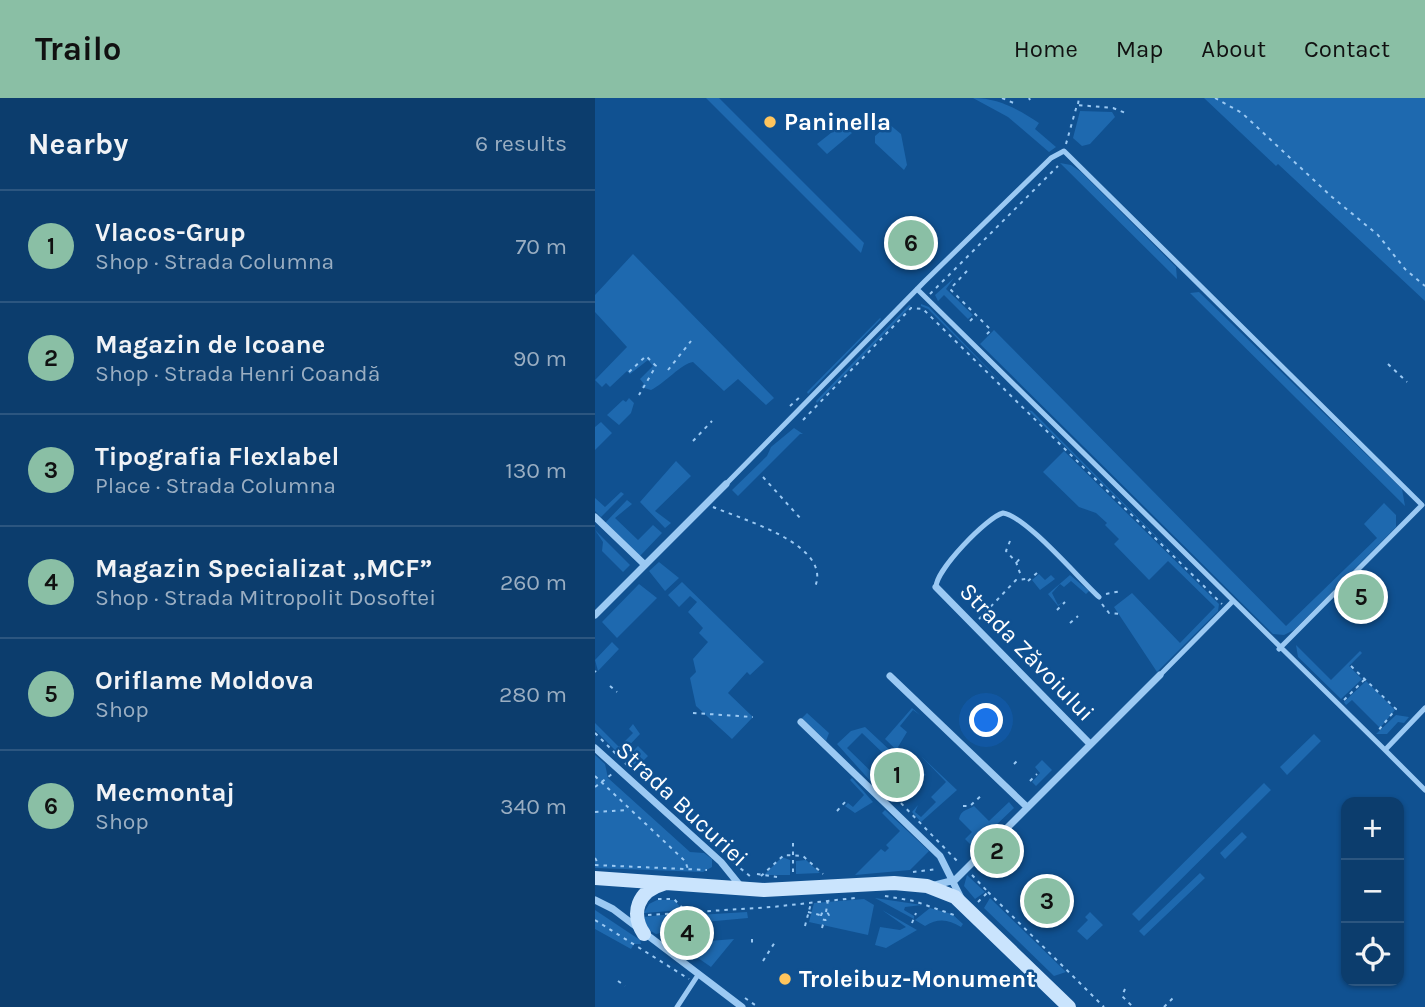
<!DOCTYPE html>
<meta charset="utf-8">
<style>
body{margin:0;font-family:Karla,sans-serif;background:#1a4875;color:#f1f3f6}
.controls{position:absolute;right:21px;bottom:21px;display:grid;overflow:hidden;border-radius:14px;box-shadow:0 2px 5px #0004}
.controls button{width:63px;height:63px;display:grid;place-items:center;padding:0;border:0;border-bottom:2px solid #2c5680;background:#0c3d6d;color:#f1f3f6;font:35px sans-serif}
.you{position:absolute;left:392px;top:623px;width:24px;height:24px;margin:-18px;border:5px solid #fff;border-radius:50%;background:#1a73e8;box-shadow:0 0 0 10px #1a73e833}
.badge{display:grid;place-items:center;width:46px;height:46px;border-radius:50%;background:#8abfa5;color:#111;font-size:23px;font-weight:700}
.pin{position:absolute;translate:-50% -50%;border:4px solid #fff;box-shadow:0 2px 7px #0006}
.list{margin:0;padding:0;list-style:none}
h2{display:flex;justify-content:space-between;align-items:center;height:91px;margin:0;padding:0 28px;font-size:30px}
h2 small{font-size:23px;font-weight:400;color:#9aaec2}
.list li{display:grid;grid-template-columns:46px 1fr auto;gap:21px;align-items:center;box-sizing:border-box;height:112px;padding:0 28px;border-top:2px solid #2c5680}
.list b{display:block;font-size:26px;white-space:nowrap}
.list p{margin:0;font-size:23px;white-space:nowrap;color:#9aaec2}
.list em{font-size:23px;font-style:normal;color:#9aaec2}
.icon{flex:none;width:38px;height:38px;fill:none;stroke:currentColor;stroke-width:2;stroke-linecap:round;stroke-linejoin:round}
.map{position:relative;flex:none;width:830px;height:909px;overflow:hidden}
header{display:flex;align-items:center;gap:42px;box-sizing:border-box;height:98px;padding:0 35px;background:#8abfa5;color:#111}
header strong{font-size:33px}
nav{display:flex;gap:38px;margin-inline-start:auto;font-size:24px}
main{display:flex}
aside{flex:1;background:#0c3d6d}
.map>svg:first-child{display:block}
</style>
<header>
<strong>Trailo</strong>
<nav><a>Home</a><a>Map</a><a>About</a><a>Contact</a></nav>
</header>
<main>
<aside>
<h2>Nearby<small>6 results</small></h2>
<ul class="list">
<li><span class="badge">1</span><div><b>Vlacos-Grup</b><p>Shop · Strada Columna</p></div><em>70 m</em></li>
<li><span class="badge">2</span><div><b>Magazin de Icoane</b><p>Shop · Strada Henri Coandă</p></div><em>90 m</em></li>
<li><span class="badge">3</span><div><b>Tipografia Flexlabel</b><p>Place · Strada Columna</p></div><em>130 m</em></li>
<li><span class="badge">4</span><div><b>Magazin Specializat „MCF”</b><p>Shop · Strada Mitropolit Dosoftei</p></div><em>260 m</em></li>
<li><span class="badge">5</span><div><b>Oriflame Moldova</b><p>Shop</p></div><em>280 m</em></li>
<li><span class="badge">6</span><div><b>Mecmontaj</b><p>Shop</p></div><em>340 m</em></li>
</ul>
</aside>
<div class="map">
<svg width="830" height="909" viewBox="0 0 830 909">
<rect width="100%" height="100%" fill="#105191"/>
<path fill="#1e69af" d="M111,0H124L269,145L266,155Z
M378,0C403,0 423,11 444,25L440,31L461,49L454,54L413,19Z
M609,0H830V203L683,66L681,68Z
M485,13L517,14L520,19L495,46L487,48L478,40Z
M294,26L306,36L312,67L309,72L280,45V38Z
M246,27L257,35L232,56L222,46Z
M465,65L476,67L486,74L581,169L582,181Z
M38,156L179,300L171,307L143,281L129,293L98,264C87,265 69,286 56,292L46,289L49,286L45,281L58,268L53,262L35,276L32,273L15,289L11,285L7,289L0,282L32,249L0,214V197Z
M359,180L351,191L378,217L373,221L349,197L343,203L340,197Z
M604,194L807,391L810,408L595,195Z
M326,206L334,209L409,287L333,211L326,208Z
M314,207L316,208L222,305L221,303Z
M285,220L286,221L213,296L212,294Z
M399,232L691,528L782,440L769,426L789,405L801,417V429L699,532L689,537L678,536L385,246Z
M34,300L39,305L36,315L24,327L12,317L28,302L31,304Z
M433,312L437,313L607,484Z
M6,324L17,335L0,352V329Z
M199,330L208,336H205L143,398L137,392L172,358L176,349Z
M469,353L624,506L623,513L562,574L519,509L537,495L585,545L620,509L573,463L554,482L519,446L524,441L510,427L512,425L501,415L484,409L448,374Z
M81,363L96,378L60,413L76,425L70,430L45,404Z
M26,394L29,396L6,419L0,413V400L10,409Z
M32,402L37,406L20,420L43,442L58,427L67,435L44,459L10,425Z
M0,432L35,467L28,474L7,453L8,444Z
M64,464L84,480L70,493L54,473Z
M444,476L450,482L456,477L460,481L445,492L437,482Z
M475,477L494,493L491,496L476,483L469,489L465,486L457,495L463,507L469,503L463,508L453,496Z
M87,484L169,564L155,577L152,574L133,595L158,619L137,641L101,608L95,580L101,574L98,561L113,544L104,535L108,530L93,514L102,504L95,498L84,509L73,497Z
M44,486L62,500L22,540L7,524Z
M17,544L24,551L3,573L0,562Z
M701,547L736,582L765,553L767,555L754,568L767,581L746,601L703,559Z
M771,583L800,612L785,630L757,602L751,607L749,604Z
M317,610L325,617L318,612L305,628L312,634L303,649L331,677L323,680L321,671L290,641Z
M212,615L234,635L231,643L207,620Z
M801,617L814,619L809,625L803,624L792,636H781Z
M0,625L24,649L38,635L34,631L38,626L45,636L25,657L0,632Z
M270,629L314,670L317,677L314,680L267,635L252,650L292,689L286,695L242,646L256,633Z
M719,636L726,643L692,677L685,669Z
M43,648L53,658L40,671L29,662Z
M0,657L10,666L13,680L95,754L109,755L117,761V769L108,774L0,770Z
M326,658L362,692L326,724L317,714L323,707L320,714L326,719L341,704L336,699L351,684Z
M447,662L457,672L441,688L437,684L445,675L440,669Z
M257,680L278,704L260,715L250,708L253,705L258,709L269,697L255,682Z
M669,685L676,692L544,823L537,816Z
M414,704L419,710L378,749L370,741L377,734L364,721C366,711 374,712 379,708L394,723Z
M290,712L334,753L315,772L260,777L286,751L290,754L294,750L291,747L305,733L287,715Z
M647,734L652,739L630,761L625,755Z
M187,759L195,762V777H169Z
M211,762L225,775L201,776V763Z
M605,775L610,780L549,838L544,833Z
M372,777L390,794L380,801L369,788Z
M280,800L327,807L310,809L309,812L319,818V821Z
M395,800L471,874L459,878L389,810Z
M269,801L279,807L273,837L214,824L219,805Z
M62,802H79L88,812L49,815L54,806Z
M335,810L357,816L368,826L366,829C353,821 343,820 330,828L320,822Z
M0,812L45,842L46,846H39L36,851L0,831Z
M287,812L322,832L291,850L280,847L285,829L305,832L311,829Z
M152,814L153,820L88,826L87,818Z
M495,814L508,827L492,842L482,833L493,822L490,819Z
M77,816L82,820V832L61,836L54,832L48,819Z
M139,841L116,869L90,851L89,845Z"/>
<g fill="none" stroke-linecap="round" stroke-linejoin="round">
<path stroke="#9bc9f3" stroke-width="2" stroke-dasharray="3.5 5" stroke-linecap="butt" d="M407,0L421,6
M434,0L435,2
M620,0L647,15L737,99L783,137L810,171L830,188
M483,6L484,0
M471,46L482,7L518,10L533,16
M372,173L355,191L396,232L390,238
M335,196L463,68
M375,223L381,217
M793,266L812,284
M73,272L96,243
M34,274L51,258L61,268L44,297
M195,308L207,297
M208,322L316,210L328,211L627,506
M98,343L117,323
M168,379L206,421
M118,409C145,421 241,447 219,491
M415,443L411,453L421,464L426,478
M422,464L426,459
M433,483L442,475
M511,496L526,493
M507,506L514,515L525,516
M462,512L470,504
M384,521L421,482L431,481
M475,525L483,518
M756,568L801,611L782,634
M0,573L1,574
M15,588L22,594
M749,602L770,581
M98,615L158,619
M0,635L34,669
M419,666L424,661
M0,678L90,763L93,771
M435,683L442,676
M0,689L17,676
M300,699L365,766
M368,708H375L388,696
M242,713L251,703
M0,714L34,712
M198,745V779
M0,760L4,767
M139,765L156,779
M0,767L112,772
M318,774L343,771
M162,776L182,779
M377,777L393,794L382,805
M166,778L189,757L208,758L228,776
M393,794L509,909
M290,798L319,803L362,818
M63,801H79L91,814
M226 818a4 4 0 1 1 8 0a4 4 0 1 1-8 0Z
M213,814L225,817
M231,814L233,802
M84,815L86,852
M53,817L177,809L260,800
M0,822L94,881
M317,825L321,815
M210,828L216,805
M227,830L229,823
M65,837L88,833
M157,841V846
M168,863L180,844
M23,883L30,888
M530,891L527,898L538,909
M150,900L163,909
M569,909L579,899"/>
<path stroke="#9bc9f3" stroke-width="5" d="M322,191L790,652L830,610
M131,386L329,184L456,60L469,53L827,407L684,551
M341,489C341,472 392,419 408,415C431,418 484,481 504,499
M565,577L638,503
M790,652L830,692
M82,909L103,877"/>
<path stroke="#9bc9f3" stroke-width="7" d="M0,419L50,467
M341,489L495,646
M0,517L131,386
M295,578L432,709
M206,624L345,758L366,800
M0,650L126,764L147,790
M340,787L360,782L565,577
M0,802L18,811L147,909"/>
<path stroke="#cae4fd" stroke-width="14" d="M0,780L169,792L299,785L332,788L360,799L474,909
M49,836C35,815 43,793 68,786"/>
</g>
<g fill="#ffc55d" stroke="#105191" stroke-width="2.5">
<circle cx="175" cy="24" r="7"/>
<circle cx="190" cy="881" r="7"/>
</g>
<g text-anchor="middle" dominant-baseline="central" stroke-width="5" stroke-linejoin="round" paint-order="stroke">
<g font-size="24" font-weight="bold" fill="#fff" stroke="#105191" text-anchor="start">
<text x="189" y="24">Paninella</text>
<text x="204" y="881">Troleibuz-Monument</text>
</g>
<g font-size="24" fill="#fff" stroke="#105191">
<text transform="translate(432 554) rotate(46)">Strada Zăvoiului</text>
<text transform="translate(87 706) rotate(43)">Strada Bucuriei</text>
</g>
</g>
</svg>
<div class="controls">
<button>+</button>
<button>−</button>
<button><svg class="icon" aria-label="locate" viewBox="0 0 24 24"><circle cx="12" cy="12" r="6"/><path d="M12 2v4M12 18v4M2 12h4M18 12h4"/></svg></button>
</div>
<div class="you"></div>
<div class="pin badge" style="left:302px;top:677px">1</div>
<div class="pin badge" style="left:402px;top:753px">2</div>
<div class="pin badge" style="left:452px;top:803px">3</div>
<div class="pin badge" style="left:92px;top:835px">4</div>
<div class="pin badge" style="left:766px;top:499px">5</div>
<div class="pin badge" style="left:316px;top:145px">6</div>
</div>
</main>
